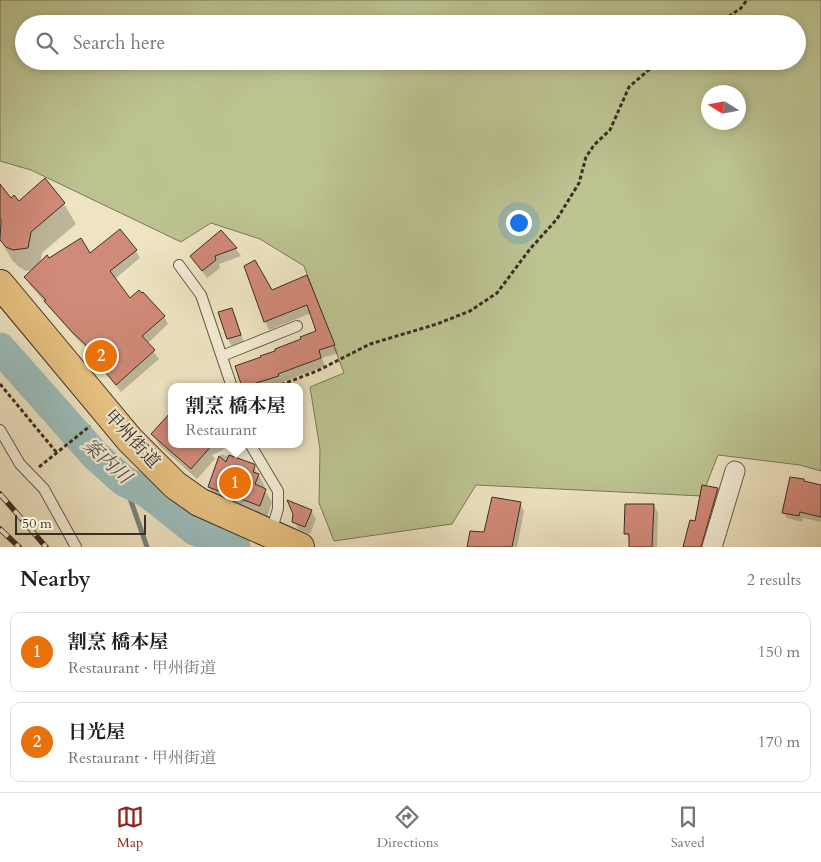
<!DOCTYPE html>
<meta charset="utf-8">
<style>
body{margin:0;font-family:Cardo,"Noto Serif JP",serif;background:#f2f2f2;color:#202124}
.compass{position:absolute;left:701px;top:85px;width:45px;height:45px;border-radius:50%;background:#fff;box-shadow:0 2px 8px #0003;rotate:281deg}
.scale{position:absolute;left:15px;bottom:12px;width:131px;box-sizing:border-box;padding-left:5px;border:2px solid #3b2e25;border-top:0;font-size:14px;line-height:18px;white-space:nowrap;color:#3b2e25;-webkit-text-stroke:4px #f4edd7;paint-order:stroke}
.you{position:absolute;left:518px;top:222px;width:18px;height:18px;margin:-12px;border:4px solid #fff;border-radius:50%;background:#1a73e8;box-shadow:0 0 0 8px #1a73e833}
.badge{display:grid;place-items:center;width:32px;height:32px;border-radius:50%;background:#8f2418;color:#fff;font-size:16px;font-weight:700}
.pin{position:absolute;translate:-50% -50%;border:2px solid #fff;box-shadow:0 1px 5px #0006}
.popup{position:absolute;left:168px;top:383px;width:135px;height:65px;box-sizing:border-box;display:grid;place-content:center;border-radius:10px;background:#fff;filter:drop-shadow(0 1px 4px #0005);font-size:16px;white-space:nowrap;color:#757577}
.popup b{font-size:19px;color:#202124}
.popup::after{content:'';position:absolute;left:50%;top:100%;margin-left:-10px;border:10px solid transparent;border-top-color:#fff}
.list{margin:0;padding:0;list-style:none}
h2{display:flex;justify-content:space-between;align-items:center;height:65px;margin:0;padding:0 20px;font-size:21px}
h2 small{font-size:16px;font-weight:400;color:#757577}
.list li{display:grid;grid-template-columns:32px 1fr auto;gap:15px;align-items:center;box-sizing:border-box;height:80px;margin:0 10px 10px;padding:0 10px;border:1px solid #e0e0e0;border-radius:10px}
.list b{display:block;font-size:19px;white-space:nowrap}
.list p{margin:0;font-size:16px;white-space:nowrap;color:#757577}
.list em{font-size:16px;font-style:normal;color:#757577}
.icon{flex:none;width:28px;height:28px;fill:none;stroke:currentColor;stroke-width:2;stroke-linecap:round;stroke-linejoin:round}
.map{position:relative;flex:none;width:821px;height:547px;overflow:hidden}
.search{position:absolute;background:#fff;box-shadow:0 2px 8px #0003;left:15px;right:15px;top:15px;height:55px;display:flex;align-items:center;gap:12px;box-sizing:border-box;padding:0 18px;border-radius:28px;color:#757577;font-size:19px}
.sheet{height:245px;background:#fff}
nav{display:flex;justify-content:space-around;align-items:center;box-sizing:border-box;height:70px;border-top:1px solid #e0e0e0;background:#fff;font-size:14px;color:#757577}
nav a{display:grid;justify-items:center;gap:2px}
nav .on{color:#8f2418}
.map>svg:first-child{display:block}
</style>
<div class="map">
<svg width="821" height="547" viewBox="0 0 821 547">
<rect width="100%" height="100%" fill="#eee4c2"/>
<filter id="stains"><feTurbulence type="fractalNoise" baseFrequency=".004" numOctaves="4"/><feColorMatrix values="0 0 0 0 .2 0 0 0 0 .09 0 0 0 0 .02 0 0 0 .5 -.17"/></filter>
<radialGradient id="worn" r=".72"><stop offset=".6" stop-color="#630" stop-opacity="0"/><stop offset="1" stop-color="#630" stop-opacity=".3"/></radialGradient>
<path fill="#bcc391" stroke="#7c785b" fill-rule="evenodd" d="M0,0H821V471L800,465L718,455L702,496L476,485L452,524L334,541L319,503L320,449L310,387L344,373L304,266L260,239L211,223L181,242L31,170L0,161ZM24,24H797V61H24ZM708,92H738V122H708Z"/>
<path fill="#0003" d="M45,180L64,204L76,224L42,253L40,263L49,260L136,251L140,258L115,279L130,300L164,316L168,324L147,344L159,359L121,392L103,370L99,362L100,361L78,340L30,285L26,277L34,270L26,271L19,267L12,260L0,239L2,226L0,223V186L11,199L19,203Z
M221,232L236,249L241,256L219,264L220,268L207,278L192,256Z
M245,267L272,291L307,276L338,353L322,358L325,366L282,382V384L274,387H243L277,352L318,332L311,313L269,330L265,322Z
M231,309L236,317L244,343L232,347L228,339L219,313Z
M171,413V444H228L223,450L212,455L215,459L197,479L159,445L153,434Z
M263,444H278L265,448Z
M221,454L253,465L261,479L265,487L264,489L272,502L267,517L216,499L209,487Z
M821,486V522L803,518L802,522L787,518L783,512Z
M717,489L722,497L707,547H684L696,523Z
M520,503L524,511L517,547H468L485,534Z
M654,505L658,513L657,547H630V541L626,533Z
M311,511L316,519L310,534L298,529L294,521Z"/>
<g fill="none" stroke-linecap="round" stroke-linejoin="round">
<path stroke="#75847f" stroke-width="5" d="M124,481L147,547"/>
<path stroke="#9cbdbb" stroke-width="31" d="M0,348L95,455L124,481L147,492L195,530L235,547"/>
</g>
<path fill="#d18a78" stroke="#3b2e25" d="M45,178L65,203L31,232L28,248L13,250L6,247L0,240L1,220L0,218V184L11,198L14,195L19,201Z
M120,229L137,250L110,271L130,298L139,290L142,293L143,292L165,316L142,336L155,350L116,385L97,362L101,359L72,332L44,301L46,300L24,277L47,255L49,258L81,238L90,253Z
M221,230L237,248L215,256L216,260L202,271L190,256Z
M255,260L272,290L307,275L335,345L319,350L321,358L278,374L279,376L256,383L257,387H242L235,366L261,357L260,356L275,351V349L301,339L300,337L316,331L307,305L264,322L244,266Z
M232,308L241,335L227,339L218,312Z
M171,412V444H213L191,469L151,434Z
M229,455L254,464L255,466L253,472L259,474L255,484L266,489L260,506L208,487L219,456L226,462Z
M790,477L804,479V481L821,485V517L800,512L799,516L782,513Z
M702,485L718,488L701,547H683L690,520L695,521Z
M492,497L521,502L512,547H467L470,531L484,532Z
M287,500L312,510L305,527L292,522L293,514Z
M625,504H654L652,547H629V534H624Z"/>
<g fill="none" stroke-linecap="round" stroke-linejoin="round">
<g stroke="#685c4c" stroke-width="12">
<path id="service" d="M179,265L201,295L232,387
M222,356L297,326
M0,430L20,464L44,489L76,547
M250,444L278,491V509L271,532"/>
</g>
<g stroke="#685c4c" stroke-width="21">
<path id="minor" d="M712,547L735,471"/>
</g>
<g stroke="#3b2e25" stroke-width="30">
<path id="trunk" d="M0,284L130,440L175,485L199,502L300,547"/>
</g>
<path stroke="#3b2e25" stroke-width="3" stroke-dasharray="4 2.5" stroke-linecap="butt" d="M718,24L741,8L747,0
M0,384L57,453
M275,387L317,371L370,344L437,324L470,311L497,293L530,249L557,219L579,183L586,157L594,145L610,130L629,87L659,61
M39,467L90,426"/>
<use href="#service" stroke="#f4edd7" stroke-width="10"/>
<use href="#minor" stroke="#f4edd7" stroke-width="19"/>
<use href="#trunk" stroke="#e7c281" stroke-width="28"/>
<g stroke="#3b2e25" stroke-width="5.5">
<path id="rail" d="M0,494L46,547
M0,529L19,547"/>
</g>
<use href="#rail" stroke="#f4edd7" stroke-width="4" stroke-dasharray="11" stroke-linecap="butt"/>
</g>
<g text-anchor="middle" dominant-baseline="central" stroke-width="4.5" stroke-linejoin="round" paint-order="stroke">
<g font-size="18" fill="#3b2e25" stroke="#f4edd7">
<text transform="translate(132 439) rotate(47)">甲州街道</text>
</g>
<g font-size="19" font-style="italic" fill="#53524a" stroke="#f4edd7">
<text transform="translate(107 461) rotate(42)">案内川</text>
</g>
</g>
<rect width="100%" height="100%" filter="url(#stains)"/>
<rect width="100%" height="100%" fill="url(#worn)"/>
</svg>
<svg class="compass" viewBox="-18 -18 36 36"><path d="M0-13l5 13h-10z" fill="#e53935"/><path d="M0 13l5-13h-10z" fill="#757577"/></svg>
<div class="scale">50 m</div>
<div class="you"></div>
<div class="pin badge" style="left:235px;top:483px;background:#e8710a">1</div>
<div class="popup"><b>割烹 橋本屋</b>Restaurant</div>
<div class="pin badge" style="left:101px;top:356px;background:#e8710a">2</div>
<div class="search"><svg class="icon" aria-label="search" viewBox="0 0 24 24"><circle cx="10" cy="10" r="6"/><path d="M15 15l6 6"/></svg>Search here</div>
</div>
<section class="sheet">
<h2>Nearby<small>2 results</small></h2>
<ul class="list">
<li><span class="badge" style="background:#e8710a">1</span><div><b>割烹 橋本屋</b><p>Restaurant · 甲州街道</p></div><em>150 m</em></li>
<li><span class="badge" style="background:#e8710a">2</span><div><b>日光屋</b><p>Restaurant · 甲州街道</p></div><em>170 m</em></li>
</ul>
</section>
<nav>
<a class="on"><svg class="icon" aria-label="map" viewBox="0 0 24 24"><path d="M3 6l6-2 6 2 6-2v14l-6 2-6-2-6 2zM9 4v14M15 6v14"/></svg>Map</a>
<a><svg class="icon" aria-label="directions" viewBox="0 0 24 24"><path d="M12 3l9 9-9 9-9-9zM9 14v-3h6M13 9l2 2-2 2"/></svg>Directions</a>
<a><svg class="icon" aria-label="saved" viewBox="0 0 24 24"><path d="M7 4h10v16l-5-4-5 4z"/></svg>Saved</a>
</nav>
